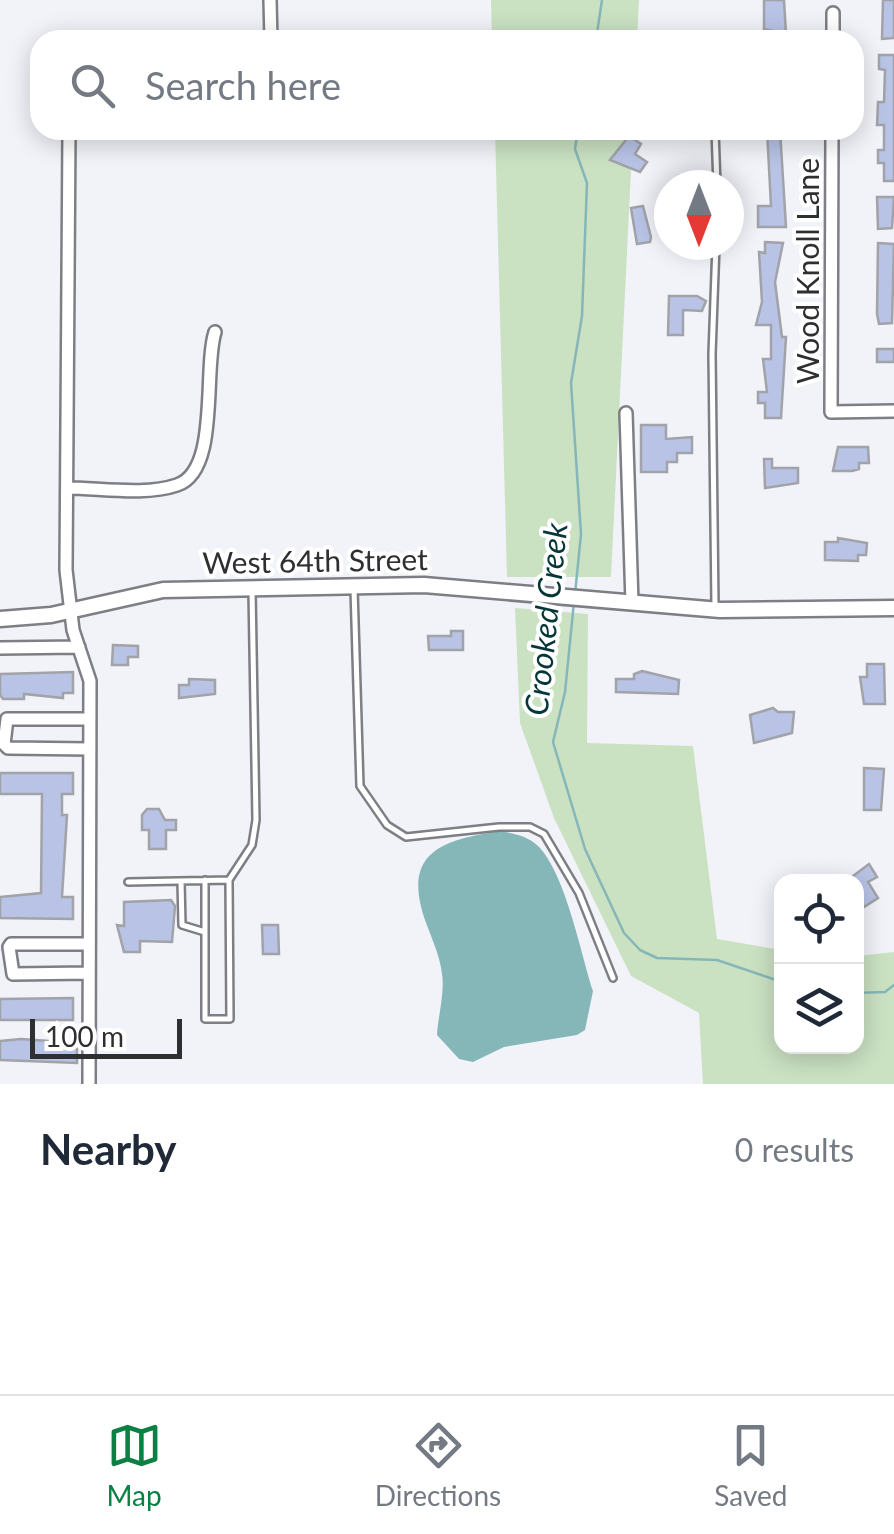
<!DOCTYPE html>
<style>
body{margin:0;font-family:Lato,sans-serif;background:#f6f6f7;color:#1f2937}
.controls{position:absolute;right:30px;bottom:30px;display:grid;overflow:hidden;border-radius:20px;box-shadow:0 5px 25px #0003}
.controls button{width:90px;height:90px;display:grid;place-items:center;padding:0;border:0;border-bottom:2px solid #e0e1e3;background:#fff;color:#1f2937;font:50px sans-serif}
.compass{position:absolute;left:654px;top:170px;width:90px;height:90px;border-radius:50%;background:#fff;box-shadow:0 5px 25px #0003;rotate:180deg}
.scale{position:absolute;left:30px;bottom:25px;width:152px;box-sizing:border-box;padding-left:10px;border:5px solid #2e2f31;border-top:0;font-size:28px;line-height:35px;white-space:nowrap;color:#2e2f31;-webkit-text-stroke:8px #fff;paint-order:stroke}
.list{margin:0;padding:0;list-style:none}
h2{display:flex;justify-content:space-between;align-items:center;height:130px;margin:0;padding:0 40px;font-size:42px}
h2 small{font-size:32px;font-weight:400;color:#747a83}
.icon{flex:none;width:55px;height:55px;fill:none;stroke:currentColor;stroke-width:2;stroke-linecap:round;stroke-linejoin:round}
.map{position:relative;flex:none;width:894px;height:1084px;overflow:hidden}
.search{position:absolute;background:#fff;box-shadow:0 5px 25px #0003;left:30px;right:30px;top:30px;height:110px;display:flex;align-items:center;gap:25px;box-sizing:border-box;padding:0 35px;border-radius:30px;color:#747a83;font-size:38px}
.sheet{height:310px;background:#fff}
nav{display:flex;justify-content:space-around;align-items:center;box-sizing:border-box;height:140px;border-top:2px solid #e0e1e3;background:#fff;font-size:28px;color:#747a83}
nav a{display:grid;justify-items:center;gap:5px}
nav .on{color:#0b8043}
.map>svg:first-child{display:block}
</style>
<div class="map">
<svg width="894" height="1084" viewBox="0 0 894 1084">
<rect width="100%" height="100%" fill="#f1f3f9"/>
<path fill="#cae1c2" d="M491,0H639L637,40H492Z
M495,130H633L611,577H507Z
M515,608L588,614L587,743L693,746L717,939L781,950L782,1046H856L857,956L894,952V1084H703L699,1013L631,976L554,818L520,723Z"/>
<path fill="#86b7b8" d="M501,831C515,834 527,836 537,845C565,871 581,954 593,991L585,1030L577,1035L504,1047L473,1062L459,1059L437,1035C438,1016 445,992 442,974C440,954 429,933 423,914C403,848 450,839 501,831Z"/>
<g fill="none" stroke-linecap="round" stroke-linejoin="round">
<path stroke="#86b7b8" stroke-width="2.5" d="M596,40L602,0
M575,594L581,534L571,383L582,316L587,183L575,149L578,130
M574,602L565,692L553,742L585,849L624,933L640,950L657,958L717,960L782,982
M856,993L885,992L894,985"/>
</g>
<path fill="#b8c3e6" stroke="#a1a3a8" stroke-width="2.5" d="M764,0H784L786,34L764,29Z
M883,0H894V38L882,39Z
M879,55H894V181H884V163H878V150H884V125H877L878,102H884L885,70L879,69Z
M767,130H780L786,227H758V206H771Z
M629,136L641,144L635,154L647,162L640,172L610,160Z
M877,197H894L892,228L878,229Z
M643,206L651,237L650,242L637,244L631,208Z
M765,242L783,243L775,282L782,337H786L781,418H765V403H758V392H767L763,359H771V325H756L762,302L759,252L765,253Z
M878,243L894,244L892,323L879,324L877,314Z
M669,296H697L706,301L702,311L683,310V335H668Z
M877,349H894V362H877Z
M641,425H666V439L692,437V453H677V462H667V472H641Z
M838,447H868L869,463H859V469L852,471H833Z
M764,459H772V468H798V483L765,488Z
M838,538L867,543L866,555H858V561L825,560V542H838Z
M451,631H463V650H429L428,636H451Z
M113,645L138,646V657H128V665H112Z
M867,664H884L885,704H864L860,677H867Z
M642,671L679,680L678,694L616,692V679H634V674Z
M73,672V693H63V698L24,694V699H3L0,695V674Z
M189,679L215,680V694L179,698V685H189Z
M773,708L778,712H794L792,733L754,743L750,715Z
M864,768L884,769L881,810H864Z
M0,773H73V794H62V815H67L62,897H73V919L0,918V897L41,893L42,794H0Z
M147,809H159L165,820H176V830H166V849H149V830H142V815Z
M869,864L877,877L868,882L878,898L864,907L856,894V882H845Z
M171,900L175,906L172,942L140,941V952H124L117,925L124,926V902Z
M262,925H278L279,954H263Z
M73,998V1020H0V999Z
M21,1039L77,1043V1063L0,1060V1041Z"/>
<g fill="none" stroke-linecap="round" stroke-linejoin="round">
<g stroke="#7e7f84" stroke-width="10">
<path id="service" d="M715,130L717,185
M354,589L360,786L387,825L406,837L499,827H530L544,834L579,893L613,978
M715,606L712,354L716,245
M181,881L182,925L205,932V1019H230L229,880
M128,882L229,880L252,845L256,820L252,591
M205,932V880"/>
</g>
<g stroke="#7e7f84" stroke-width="16">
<path id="minor" d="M270,0L271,40
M833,40V13
M69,130L66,570L73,630L90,681L89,1084
M832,130L831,412L894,411
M626,413L632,603
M67,488C100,488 145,496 177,485C220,471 203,370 215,332
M0,648L79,647
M90,719H7L4,744L8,748L90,749
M89,944H11L9,947L13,974L89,973"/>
</g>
<g stroke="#7e7f84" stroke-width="19">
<path id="tertiary" d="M0,619L51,615L163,590L424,585L720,610L894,608"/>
</g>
<use href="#service" stroke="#fff" stroke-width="5"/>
<use href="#minor" stroke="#fff" stroke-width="11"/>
<use href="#tertiary" stroke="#fff" stroke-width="14"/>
</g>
<g text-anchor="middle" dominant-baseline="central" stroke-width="8" stroke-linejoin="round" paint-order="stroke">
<g font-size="30" fill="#2e2f31" stroke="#fff">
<text transform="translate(807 271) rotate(-90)">Wood Knoll Lane</text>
<text transform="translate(315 560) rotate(-1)">West 64th Street</text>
</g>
<g font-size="32" font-style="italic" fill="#053638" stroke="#fff">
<text transform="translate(545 619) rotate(-84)">Crooked Creek</text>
</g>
</g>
</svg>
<div class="controls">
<button><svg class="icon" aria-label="locate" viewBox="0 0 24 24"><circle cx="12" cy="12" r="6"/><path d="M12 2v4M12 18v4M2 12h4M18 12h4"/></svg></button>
<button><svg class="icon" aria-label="layers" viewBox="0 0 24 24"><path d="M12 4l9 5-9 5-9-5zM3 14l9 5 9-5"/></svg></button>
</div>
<svg class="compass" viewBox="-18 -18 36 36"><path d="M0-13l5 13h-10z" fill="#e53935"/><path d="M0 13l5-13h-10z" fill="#747a83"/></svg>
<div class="scale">100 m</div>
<div class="search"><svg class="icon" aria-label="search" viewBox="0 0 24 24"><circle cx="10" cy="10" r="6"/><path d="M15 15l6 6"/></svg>Search here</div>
</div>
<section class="sheet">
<h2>Nearby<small>0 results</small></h2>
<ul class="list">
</ul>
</section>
<nav>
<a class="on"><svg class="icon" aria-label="map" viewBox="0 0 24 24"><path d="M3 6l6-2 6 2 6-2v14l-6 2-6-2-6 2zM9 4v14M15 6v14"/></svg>Map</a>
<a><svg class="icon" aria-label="directions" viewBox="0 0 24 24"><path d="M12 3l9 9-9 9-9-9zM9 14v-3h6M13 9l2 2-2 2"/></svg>Directions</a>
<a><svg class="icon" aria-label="saved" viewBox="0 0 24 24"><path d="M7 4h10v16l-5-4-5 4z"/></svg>Saved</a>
</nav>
